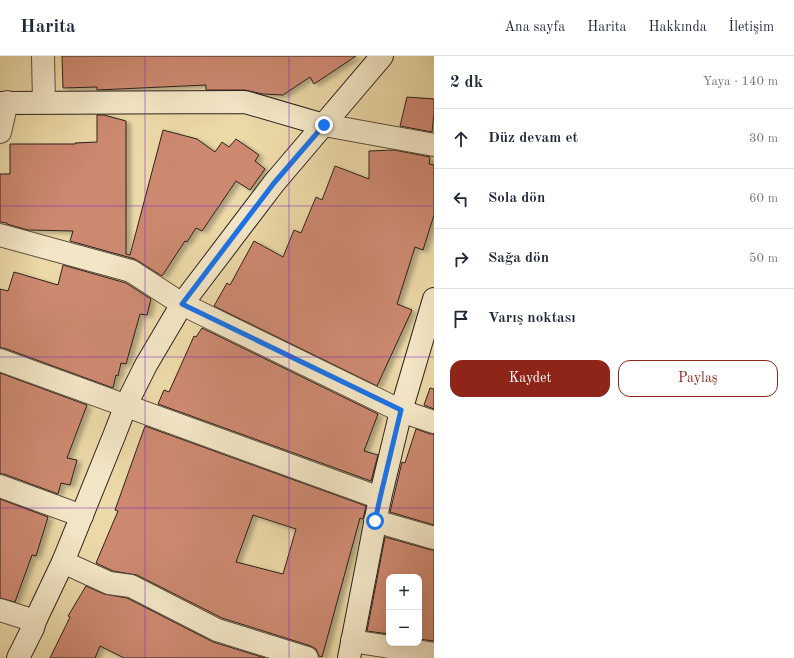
<!DOCTYPE html>
<html lang="tr">
<meta charset="utf-8">
<style>
body{margin:0;font-family:"Old Standard TT",serif;background:#f6f6f7;color:#1f2937}
.controls{position:absolute;right:12px;bottom:12px;display:grid;overflow:hidden;border-radius:8px;box-shadow:0 4px 16px #0002}
.controls button{width:36px;height:36px;display:grid;place-items:center;padding:0;border:0;border-bottom:1px solid #e0e1e3;background:#fff;color:#1f2937;font:20px sans-serif}
.stop{position:absolute;width:12px;height:12px;margin:-9px;border:3px solid #1a73e8;border-radius:50%;background:#fff}
.stop.end{background:#1a73e8;border-color:#fff;box-shadow:0 1px 4px #0008}
.list{margin:0;padding:0;list-style:none}
h2{display:flex;justify-content:space-between;align-items:center;height:52px;margin:0;padding:0 16px;font-size:17px}
h2 small{font-size:13px;font-weight:400;color:#747a83}
.list li{display:grid;grid-template-columns:26px 1fr auto;gap:12px;align-items:center;box-sizing:border-box;height:60px;padding:0 16px;border-top:1px solid #e0e1e3}
.list b{display:block;font-size:15px;white-space:nowrap}
.list em{font-size:13px;font-style:normal;color:#747a83}
.actions{display:flex;gap:8px;padding:12px 16px}
.actions a{flex:1;padding:9px 0;border:1px solid #8f2418;border-radius:12px;text-align:center;font-size:14px;color:#8f2418}
.actions .main{background:#8f2418;color:#fff}
.icon{flex:none;width:22px;height:22px;fill:none;stroke:currentColor;stroke-width:2;stroke-linecap:round;stroke-linejoin:round}
.map{position:relative;flex:none;width:434px;height:602px;overflow:hidden}
header{display:flex;align-items:center;gap:24px;box-sizing:border-box;height:56px;padding:0 20px;background:#fff;border-bottom:1px solid #e0e1e3}
header strong{font-size:19px}
nav{display:flex;gap:22px;margin-inline-start:auto;font-size:14px}
main{display:flex}
aside{flex:1;background:#fff}
.map>svg:first-child{display:block}
</style>
<header>
<strong>Harita</strong>
<nav><a>Ana sayfa</a><a>Harita</a><a>Hakkında</a><a>İletişim</a></nav>
</header>
<main>
<div class="map">
<svg width="434" height="602" viewBox="0 0 434 602">
<defs>
<filter id="shadow"><feDropShadow dx="4.5" dy="2.5" stdDeviation="2" flood-color="#0004"/></filter>
</defs>
<rect width="100%" height="100%" fill="#ecd9a8"/>
<filter id="stains"><feTurbulence type="fractalNoise" baseFrequency=".005" numOctaves="4"/><feColorMatrix values="0 0 0 0 .2 0 0 0 0 .09 0 0 0 0 .02 0 0 0 .5 -.17"/></filter>
<radialGradient id="worn" r=".72"><stop offset=".6" stop-color="#630" stop-opacity="0"/><stop offset="1" stop-color="#630" stop-opacity=".3"/></radialGradient>
<path fill="#cd8970" stroke="#2d211d" fill-rule="evenodd" filter="url(#shadow)" d="M62,0H356L314,28L310,21L283,39L263,38L245,34H206V29L97,34V31L63,32Z
M407,41L434,43V57L432,76L400,70Z
M97,59H104L126,65V198L130,199L163,74L197,83L215,96L222,86L229,91L236,83L259,99L255,105L265,113L250,134L236,125L202,175L196,172L187,186L185,185L162,220L135,203L70,185L73,175L28,174L7,168V167L0,166V118H10V88H75V87L97,86Z
M394,94L430,101L429,108L434,109V159L423,194L415,191L397,248L412,254L377,330L214,250L227,227L230,229L254,185L283,201L294,174L301,177L316,141L322,144L335,110L369,123V95Z
M63,209L126,227L151,243L147,259L140,258L126,308L121,307L118,320L116,319L113,332L4,292H0V233L8,235L14,216L58,229Z
M202,272L378,358L364,395L378,399L371,425L158,348L164,334L169,336L194,280L196,281Z
M0,317L87,349L67,402L77,404L70,429L61,427L58,438L4,418H0Z
M430,332L434,333V353L424,349Z
M145,370L366,450L363,463L360,462L322,601L319,600L316,593L311,590L222,562L137,519L113,515L96,507L118,455L115,454ZM253,459L296,473L283,518L236,506Z
M416,373L430,378H434V469L390,456L402,406L405,407Z
M0,443L48,461L36,500L32,499L15,546L0,542Z
M385,481L431,494H434V585L419,583V521H389V578L367,575Z
M86,530L104,538L127,542L213,586L265,602H124L100,590L95,602H50L70,561L68,560Z"/>
<g fill="none" stroke-linecap="round" stroke-linejoin="round">
<g stroke="#5d4f40" stroke-width="24">
<path id="street" d="M43,0L44,46
M324,69L434,89
M0,76L7,46
M0,179L131,215L182,248L401,355L434,366
M0,304L380,442
M0,430L82,460
M375,465L434,482
M63,506L109,527L131,530L217,574L307,602
M0,554L35,565
M352,585L434,598"/>
</g>
<g stroke="#2d211d" stroke-width="24">
<path id="secondary" d="M0,47L245,46L324,69
M18,602L33,572L35,565L63,506L114,380L126,349L146,309L182,248L274,127L382,0
M349,602L380,442L401,355L434,243"/>
</g>
<use href="#street" stroke="#f3e6c6" stroke-width="22"/>
<use href="#secondary" stroke="#f3e6c6" stroke-width="22"/>
</g>
<g fill="none" stroke-linecap="round" stroke-linejoin="round">
<path stroke="#1a73e8" stroke-width="5" d="M324,69L274,127L182,248L401,354L380,442L375,465"/>
</g>
<path fill="none" stroke="#7b2cbf" stroke-width="1" stroke-opacity="0.55" d="M145,0V602M289,0V602M0,150H434M0,301H434M0,452H434"/>
<rect width="100%" height="100%" filter="url(#stains)"/>
<rect width="100%" height="100%" fill="url(#worn)"/>
</svg>
<div class="controls">
<button>+</button>
<button>−</button>
</div>
<div class="stop" style="left:375px;top:465px"></div>
<div class="stop end" style="left:324px;top:69px"></div>
</div>
<aside>
<h2>2 dk<small>Yaya · 140 m</small></h2>
<ul class="list">
<li><svg class="icon" aria-label="ahead" viewBox="0 0 24 24"><path d="M12 20V5M6 11l6-6 6 6"/></svg><div><b>Düz devam et</b></div><em>30 m</em></li>
<li><svg class="icon" aria-label="left" viewBox="0 0 24 24"><path d="M17 20v-9H6M10 6l-5 5 5 5"/></svg><div><b>Sola dön</b></div><em>60 m</em></li>
<li><svg class="icon" aria-label="right" viewBox="0 0 24 24"><path d="M7 20v-9h11M14 6l5 5-5 5"/></svg><div><b>Sağa dön</b></div><em>50 m</em></li>
<li><svg class="icon" aria-label="arrive" viewBox="0 0 24 24"><path d="M6 21V4h12l-3 4 3 4H6"/></svg><div><b>Varış noktası</b></div></li>
</ul>
<div class="actions"><a class="main">Kaydet</a><a>Paylaş</a></div>
</aside>
</main>
